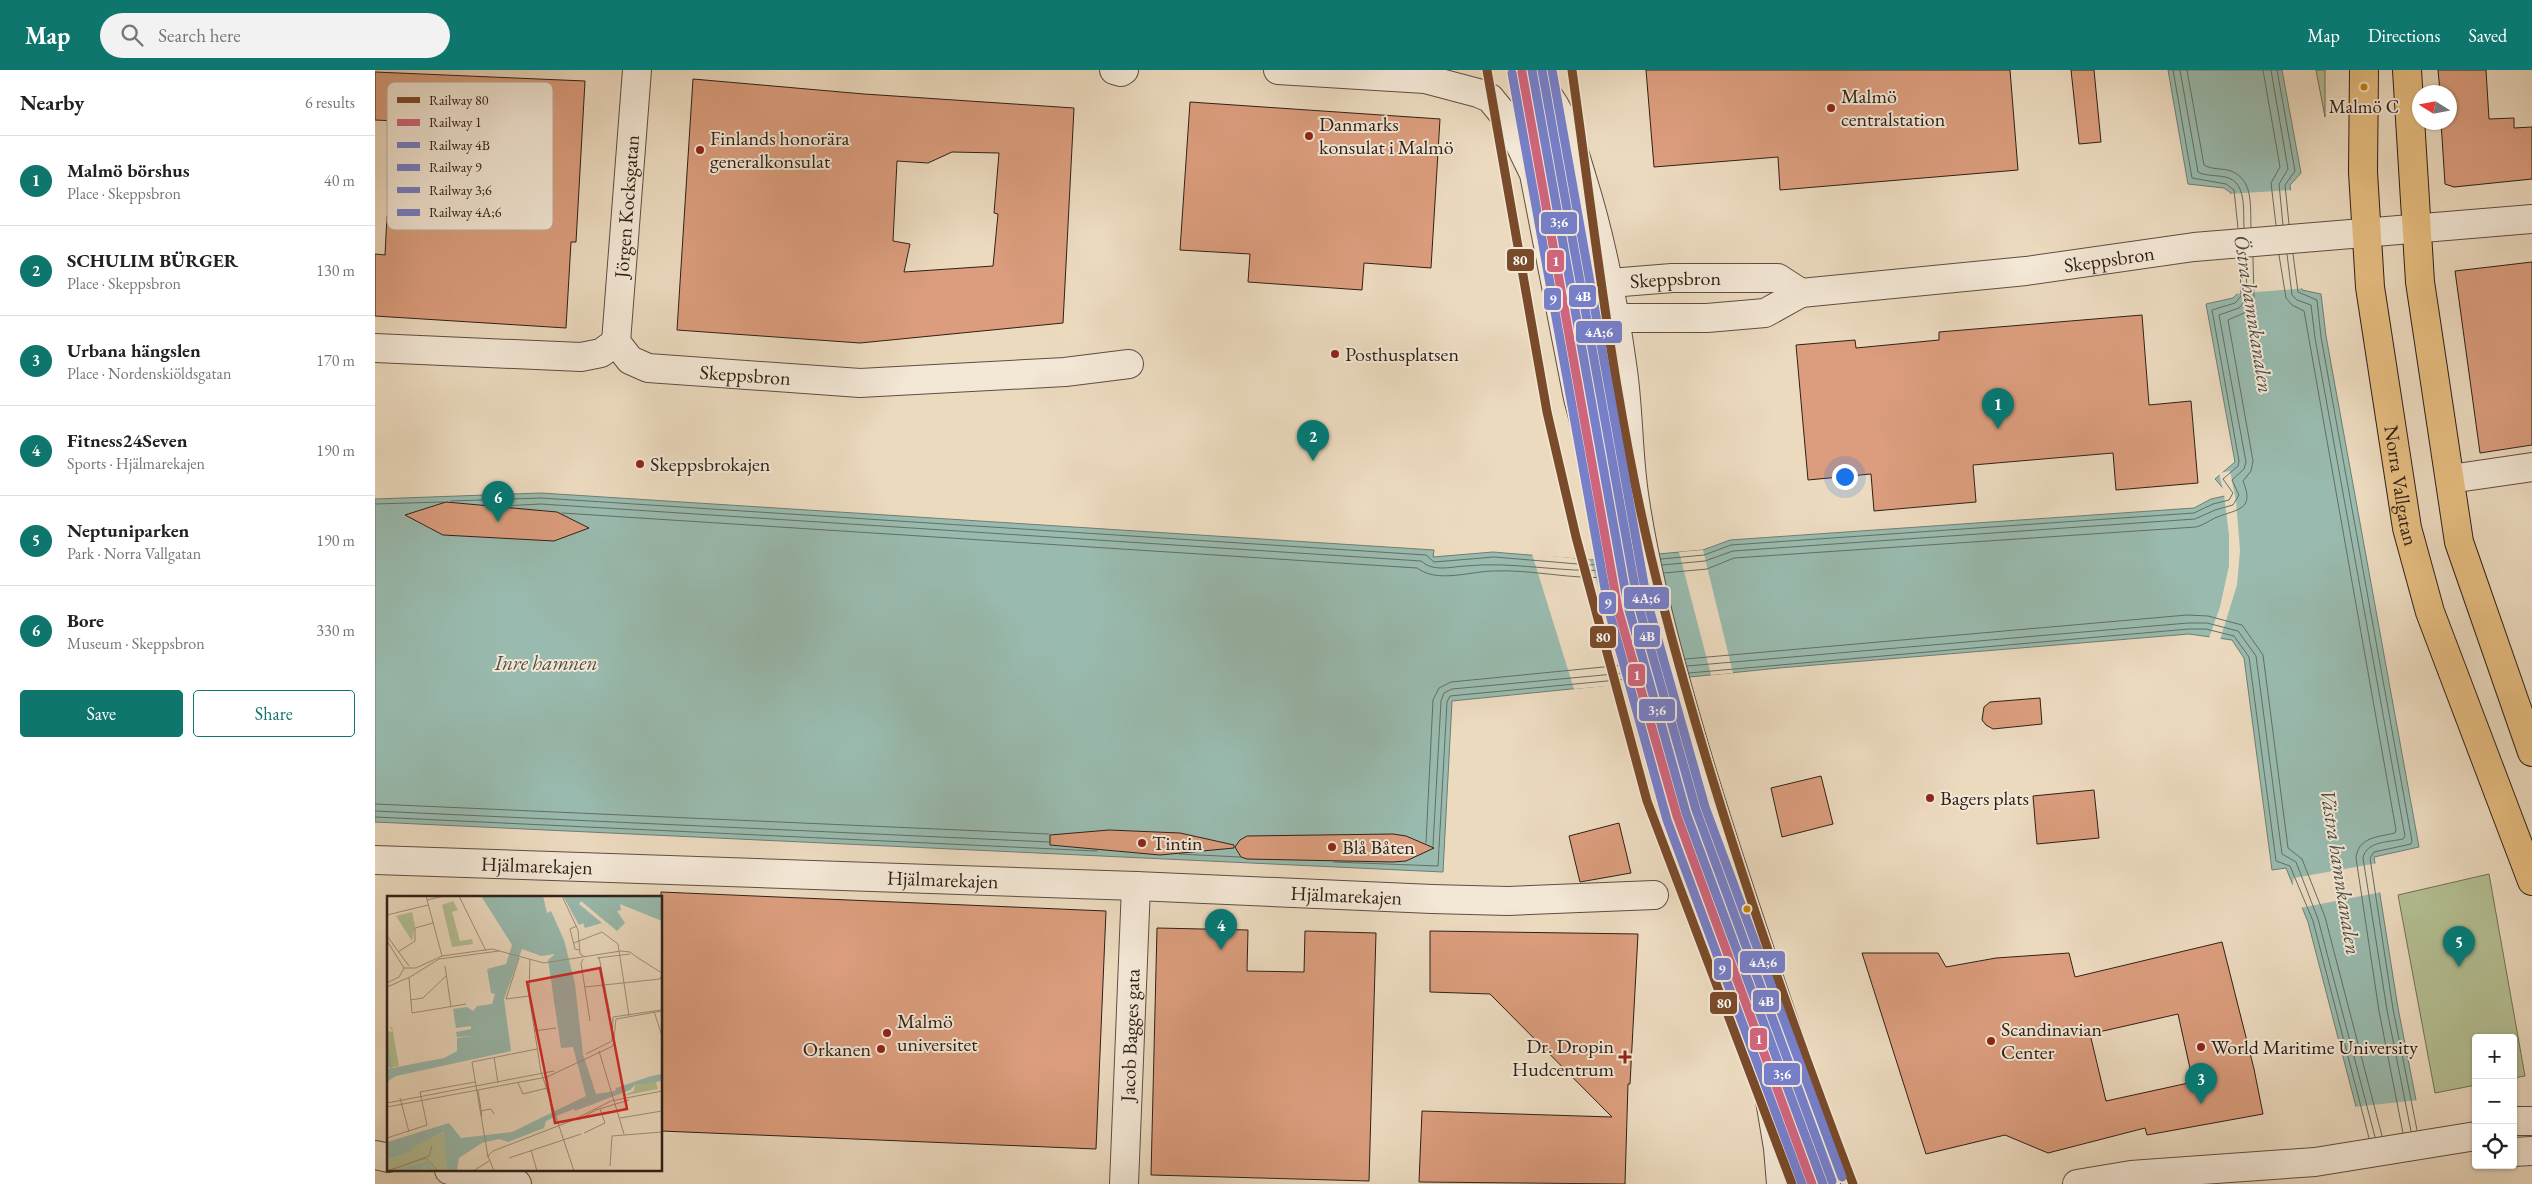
<!DOCTYPE html>
<meta charset="utf-8">
<style>
body{margin:0;font-family:"EB Garamond",serif;background:#f2f2f2;color:#202124}
.controls{position:absolute;right:15px;bottom:15px;display:grid;overflow:hidden;border-radius:5px;box-shadow:0 1px 4px #0004}
.controls button{width:45px;height:45px;display:grid;place-items:center;padding:0;border:0;border-bottom:1px solid #e0e0e0;background:#fff;color:#202124;font:25px sans-serif}
.compass{position:absolute;left:2037px;top:15px;width:45px;height:45px;border-radius:50%;background:#fff;box-shadow:0 1px 4px #0004;rotate:281deg}
.you{position:absolute;left:1469px;top:406px;width:18px;height:18px;margin:-12px;border:4px solid #fff;border-radius:50%;background:#1a73e8;box-shadow:0 0 0 8px #1a73e833}
.badge{display:grid;place-items:center;width:32px;height:32px;border-radius:50%;background:#0f766e;color:#fff;font-size:16px;font-weight:700}
.pin{position:absolute;translate:-50% -41px;filter:drop-shadow(0 1px 2px #0008)}
.pin::after{content:'';position:absolute;top:26px;width:18px;height:15px;background:inherit;clip-path:polygon(0 0,100% 0,50% 100%)}
.list{margin:0;padding:0;list-style:none}
h2{display:flex;justify-content:space-between;align-items:center;height:65px;margin:0;padding:0 20px;font-size:21px}
h2 small{font-size:16px;font-weight:400;color:#757577}
.list li{display:grid;grid-template-columns:32px 1fr auto;gap:15px;align-items:center;box-sizing:border-box;height:90px;padding:0 20px;border-top:1px solid #e0e0e0}
.list b{display:block;font-size:19px;white-space:nowrap}
.list p{margin:0;font-size:16px;white-space:nowrap;color:#757577}
.list em{font-size:16px;font-style:normal;color:#757577}
.actions{display:flex;gap:10px;padding:15px 20px}
.actions a{flex:1;padding:11px 0;border:1px solid #0f766e;border-radius:5px;text-align:center;font-size:18px;color:#0f766e}
.actions .main{background:#0f766e;color:#fff}
.icon{flex:none;width:28px;height:28px;fill:none;stroke:currentColor;stroke-width:2;stroke-linecap:round;stroke-linejoin:round}
.map{position:relative;flex:none;width:2157px;height:1114px;overflow:hidden}
header{display:flex;align-items:center;gap:30px;box-sizing:border-box;height:70px;padding:0 25px;background:#0f766e;color:#fff}
header strong{font-size:24px}
nav{display:flex;gap:28px;margin-inline-start:auto;font-size:18px}
.search{width:350px;height:45px;background:#f2f2f2;display:flex;align-items:center;gap:12px;box-sizing:border-box;padding:0 18px;border-radius:28px;color:#757577;font-size:19px}
main{display:flex}
aside{flex:1;background:#fff}
.map>svg:first-child{display:block}
</style>
<header>
<strong>Map</strong>
<div class="search"><svg class="icon" aria-label="search" viewBox="0 0 24 24"><circle cx="10" cy="10" r="6"/><path d="M15 15l6 6"/></svg>Search here</div>
<nav><a>Map</a><a>Directions</a><a>Saved</a></nav>
</header>
<main>
<aside>
<h2>Nearby<small>6 results</small></h2>
<ul class="list">
<li><span class="badge">1</span><div><b>Malmö börshus</b><p>Place · Skeppsbron</p></div><em>40 m</em></li>
<li><span class="badge">2</span><div><b>SCHULIM BÜRGER</b><p>Place · Skeppsbron</p></div><em>130 m</em></li>
<li><span class="badge">3</span><div><b>Urbana hängslen</b><p>Place · Nordenskiöldsgatan</p></div><em>170 m</em></li>
<li><span class="badge">4</span><div><b>Fitness24Seven</b><p>Sports · Hjälmarekajen</p></div><em>190 m</em></li>
<li><span class="badge">5</span><div><b>Neptuniparken</b><p>Park · Norra Vallgatan</p></div><em>190 m</em></li>
<li><span class="badge">6</span><div><b>Bore</b><p>Museum · Skeppsbron</p></div><em>330 m</em></li>
</ul>
<div class="actions"><a class="main">Save</a><a>Share</a></div>
</aside>
<div class="map">
<svg width="2157" height="1114" viewBox="0 0 2157 1114">
<rect width="100%" height="100%" fill="#ecdabf"/>
<filter id="stains"><feTurbulence type="fractalNoise" baseFrequency=".004" numOctaves="4"/><feColorMatrix values="0 0 0 0 .2 0 0 0 0 .09 0 0 0 0 .02 0 0 0 .5 -.17"/></filter>
<radialGradient id="worn" r=".72"><stop offset=".6" stop-color="#630" stop-opacity="0"/><stop offset="1" stop-color="#630" stop-opacity=".3"/></radialGradient>
<path fill="#b4c094" stroke="#727056" d="M1941,0H1950V47Z
M2114,804L2150,1006L2138,1008V968H2101V1015L2060,1023L2023,825Z"/>
<path fill="#99bbaf" stroke="#6f7d73" d="M1793,0H1907L1926,103L1915,115L1927,220L1946,224L1951,266L2044,777L1999,787L2023,938L2051,1081L2001,1114L1933,852L1911,798L1897,800L1869,588L1857,570L1814,564L1404,598L1077,631L1068,802L0,752V429L166,423L1059,480L1058,487L1118,482L1215,490L1328,480L1355,470L1819,438L1836,429L1854,425L1840,409L1860,392L1831,234L1858,228L1862,224L1856,123L1849,118L1813,114Z"/>
<path fill="#ecdabf" d="M1918,120L1931,218L1858,224L1853,124Z
M1855,401L1861,431L1865,480L1862,515L1845,570L1834,568L1845,537L1854,496V465L1849,424L1844,403Z
M1328,480L1358,603L1336,605L1304,482Z
M1157,484L1215,490L1254,614L1199,619Z
M2003,793L2007,822L1925,838L1922,832L1917,817L1919,808Z
M2044,1030L2054,1080L2068,1114H1998L1978,1037Z"/>
<g fill="none" stroke-linecap="round" stroke-linejoin="round">
<path stroke="#646e64" stroke-width="1" d="M1798,0L1817,108L1851,114L1859,120L1863,158
M1805,0L1823,102C1830,106 1841,105 1850,107C1872,111 1868,140 1869,158
M1812,0L1829,95C1837,100 1848,98 1856,101C1879,110 1875,137 1876,157
M1888,0L1905,97L1896,113L1901,155
M1896,0L1913,99L1904,114L1908,155
M1902,0L1920,101L1910,115L1914,154
M1912,184L1917,225L1922,230L1936,235L1940,268L2030,766L2028,769C2015,772 1991,771 1988,788L2012,940L2036,1061
M1918,184L1923,222L1942,230L1946,267L2037,771L2036,774L1999,782L1995,788L2018,939L2042,1060
M1904,185L1911,228L1917,235L1929,241L2021,760L2020,763C2003,767 1983,767 1981,788L2004,941L2028,1063
M76,431L166,428L1051,485L1059,492L1119,487L1215,495L1232,493
M0,434L68,432
M127,436L166,434L1046,491C1059,502 1074,497 1090,496C1138,491 1186,503 1234,500
M187,443L1042,498C1062,513 1093,502 1117,501C1156,499 1196,510 1236,507
M1286,489L1329,485L1356,475L1819,443L1838,434L1854,430L1858,423L1848,409L1863,396L1864,391L1837,240L1860,233L1866,226L1865,188
M1287,495L1330,491L1358,481L1820,449L1840,440L1858,435L1864,425L1857,410L1869,399L1871,392L1844,245L1864,238L1872,229L1871,188
M1289,503L1332,499L1359,488L1821,457C1829,455 1835,450 1842,447C1863,439 1880,440 1868,411L1876,401L1878,391L1853,250L1869,243L1879,230L1878,187
M1310,589L1812,545L1833,546L1867,555L1888,585L1913,778L1927,789L1950,847L2007,1066
M1312,596L1813,553H1832L1863,561L1881,586L1907,784L1921,792L1943,849L2000,1067
M1314,603L1814,559H1831L1859,566L1874,587L1901,791L1915,796L1938,851L1994,1068
M0,734L674,764
M0,741L674,772
M0,747L722,781
M1051,773L1058,630L1064,618L1076,612L1259,594
M1058,776L1066,631L1069,623L1077,619L1261,602
M804,784L865,787
M959,792L1063,796L1072,632L1075,626L1263,608"/>
</g>
<path fill="#db9d7d" stroke="#2f2018" fill-rule="evenodd" d="M1271,0H1635L1643,100L1405,120L1403,87L1279,97Z
M1696,0H1719L1726,72L1704,74Z
M2063,0H2111L2114,49L2139,48V58L2157,57V109L2079,117L2070,114L2066,52H2074V22H2065Z
M0,2L210,11L201,172H196L191,258L0,246V184L10,185L12,146L136,154L142,57L0,50Z
M318,9L489,24L699,38L688,253L485,273L302,260ZM577,82L624,83L619,143L623,144L618,196L529,202L535,174L518,171L522,91L553,93Z
M815,32L1065,49L1056,198L989,193L987,220L873,212L875,184L805,180Z
M2157,192V375L2105,383L2080,201Z
M1767,245L1774,335L1816,331L1823,413L1741,420L1738,383L1598,395L1601,432L1499,441L1496,404L1433,410L1421,275L1480,270L1481,278L1564,270V262Z
M71,432L182,442L214,458L179,471L68,465L30,445Z
M1665,628L1667,654L1618,659L1611,655L1607,650L1609,637L1615,632Z
M1446,706L1458,754L1407,767L1396,718Z
M1719,720L1724,768L1662,774L1658,726Z
M1244,753L1256,803L1205,812L1194,766Z
M734,760L805,763L859,775V778L785,785L675,775V765Z
M1018,764L1031,766L1059,778L1031,791L1018,792L872,789L866,787L860,777L865,770L872,766Z
M286,822L731,841L721,1079L286,1061Z
M782,858L873,860L872,901L929,902L930,861L1001,863L994,1111L776,1105Z
M1055,861L1263,864L1255,1014H1253L1250,1114L1044,1112L1047,1041L1237,1047L1115,924L1055,922Z
M1847,872L1879,999L1888,1044L1772,1065L1770,1058L1673,1083L1630,1065L1551,1084L1487,883H1563L1571,897L1621,888L1694,883L1700,907ZM1803,944L1818,1012L1731,1031L1715,964Z"/>
<g fill="none" stroke-linecap="round" stroke-linejoin="round">
<g stroke="#5e4e42" stroke-width="30">
<g id="minor">
<path d="M739,0L746,2L749,0"/>
<path d="M903,0L1050,9L1103,23L1115,28L1133,50L1159,104L1203,328L1280,614L1353,854L1383,959L1403,1078L1406,1114"/>
<path d="M1149,0C1185,29 1194,65 1207,108C1227,171 1239,235 1248,301C1254,344 1253,388 1260,431C1269,491 1284,551 1300,609C1335,738 1380,865 1422,992L1440,1053L1451,1114"/>
<path id="s1" d="M1185,236L1212,245L1239,248H1332L1390,243L1426,223L1651,201L1819,177L2157,149"/>
<path id="s2" d="M1185,236L1205,223L1235,213L1297,208H1403L1426,223"/>
<path id="s3" d="M241,272L255,290L273,298L485,313L690,302L754,294"/>
<path id="s4" d="M241,272L262,0"/>
<path d="M0,278L206,287L226,283L241,272"/>
<path d="M2075,409L2157,397"/>
<path id="s5" d="M0,790L761,816L1057,829L1133,831L1279,825"/>
<path d="M2138,1051H2157"/>
<path d="M2138,1082L2157,1081"/>
<path d="M0,1085L14,1088"/>
<path d="M74,1100L142,1114"/>
<path id="s6" d="M749,1114L761,816"/>
<path d="M1702,1114L1756,1105L1940,1092L2101,1066"/>
</g>
</g>
<g stroke="#2f2018" stroke-width="30">
<g id="major">
<path id="s7" d="M1989,0L1988,102L1995,217L2032,458L2055,542L2157,811"/>
<path d="M2032,0L2045,212L2084,472L2157,682"/>
</g>
</g>
<use href="#minor" stroke="#f3e7d5" stroke-width="28"/>
<use href="#major" stroke="#e6bd80" stroke-width="28"/>
<g stroke="#f3e7d5" stroke-width="12">
<path id="rail-1" d="M1112,0L1172,342L1201,467L1272,731L1417,1114
M1197,0C1222,178 1241,357 1287,531C1338,729 1405,923 1478,1114"/>
</g>
<g stroke="#f3e7d5" stroke-width="12">
<path id="rail-2" d="M1147,2L1243,539L1302,746L1437,1114"/>
</g>
<g stroke="#f3e7d5" stroke-width="12">
<path id="rail-3" d="M1167,0L1263,534L1321,740L1457,1111"/>
</g>
<g stroke="#f3e7d5" stroke-width="12">
<path id="rail-4" d="M1137,3L1234,541L1292,750L1427,1114"/>
</g>
<g stroke="#f3e7d5" stroke-width="12">
<path id="rail-5" d="M1157,0L1253,536L1311,743L1448,1114"/>
</g>
<g stroke="#f3e7d5" stroke-width="12">
<path id="rail-6" d="M1177,0L1272,531L1330,737L1467,1107"/>
</g>
<use href="#rail-1" stroke="#7a4b2a" stroke-width="9"/>
<use href="#rail-2" stroke="#cf657c" stroke-width="9"/>
<use href="#rail-3" stroke="#767fc8" stroke-width="9"/>
<use href="#rail-4" stroke="#767fc8" stroke-width="9"/>
<use href="#rail-5" stroke="#767fc8" stroke-width="9"/>
<use href="#rail-6" stroke="#767fc8" stroke-width="9"/>
</g>
<g fill="#c58406" stroke="#f3e7d5" stroke-width="2">
<circle cx="1989" cy="17" r="4.5"/>
<circle cx="1372" cy="839" r="4.5"/>
</g>
<g fill="#8f2418" stroke="#f3e7d5" stroke-width="2">
<circle cx="1456" cy="38" r="5"/>
<circle cx="934" cy="66" r="5"/>
<circle cx="325" cy="80" r="5"/>
<circle cx="960" cy="284" r="5"/>
<circle cx="265" cy="394" r="5"/>
<circle cx="1555" cy="728" r="5"/>
<circle cx="767" cy="773" r="5"/>
<circle cx="957" cy="777" r="5"/>
<circle cx="512" cy="963" r="5"/>
<circle cx="1616" cy="971" r="5"/>
<circle cx="1826" cy="977" r="5"/>
<circle cx="506" cy="979" r="5"/>
<path d="M1247.5 979.5h5v5h5v5h-5v5h-5v-5h-5v-5h5z"/>
</g>
<g text-anchor="middle" dominant-baseline="central" stroke-width="4" stroke-linejoin="round" paint-order="stroke">
<g font-size="19" fill="#2f2018" stroke="#f3e7d5">
<text x="1989" y="36">Malmö C</text>
</g>
<g font-size="20" fill="#2f2018" stroke="#f3e7d5" text-anchor="start">
<text x="1466" y="26">Malmö<tspan x="1466" dy="23">centralstation</tspan></text>
<text x="944" y="54">Danmarks<tspan x="944" dy="23">konsulat i Malmö</tspan></text>
<text x="335" y="68">Finlands honorära<tspan x="335" dy="23">generalkonsulat</tspan></text>
<text x="970" y="284">Posthusplatsen</text>
<text x="275" y="394">Skeppsbrokajen</text>
<text x="1565" y="728">Bagers plats</text>
<text x="777" y="773">Tintin</text>
<text x="967" y="777">Blå Båten</text>
<text x="522" y="951">Malmö<tspan x="522" dy="23">universitet</tspan></text>
<text x="1626" y="959">Scandinavian<tspan x="1626" dy="23">Center</tspan></text>
<text x="1239" y="976" text-anchor="end">Dr. Dropin<tspan x="1239" dy="23">Hudcentrum</tspan></text>
<text x="1836" y="977">World Maritime University</text>
<text x="496" y="979" text-anchor="end">Orkanen</text>
</g>
<g font-size="20" fill="#2f2018" stroke="#f3e7d5">
<text stroke="none"><textPath href="#s4" startOffset="136">Jörgen Kocksgatan</textPath></text>
<text stroke="none"><textPath href="#s1" startOffset="558">Skeppsbron</textPath></text>
<text stroke="none"><textPath href="#s2" startOffset="121">Skeppsbron</textPath></text>
<text stroke="none"><textPath href="#s3" startOffset="140">Skeppsbron</textPath></text>
<text stroke="none"><textPath href="#s7" startOffset="418">Norra Vallgatan</textPath></text>
<text stroke="none"><textPath href="#s5" startOffset="162">Hjälmarekajen</textPath></text>
<text stroke="none"><textPath href="#s5" startOffset="568">Hjälmarekajen</textPath></text>
<text stroke="none"><textPath href="#s5" startOffset="972">Hjälmarekajen</textPath></text>
<text stroke="none"><textPath href="#s6" startOffset="149">Jacob Bagges gata</textPath></text>
</g>
<g font-size="21" font-style="italic" fill="#4f4e45" stroke="#f3e7d5">
<text transform="translate(1879 244) rotate(81)">Östra hamnkanalen</text>
<text x="171" y="592">Inre hamnen</text>
<text transform="translate(1966 802) rotate(81)">Västra hamnkanalen</text>
</g>
</g>
<g transform="translate(12 826)">
<rect width="275" height="275" fill="#ecdabf"/>
<path d="M66,5L71,14L65,16L73,45L85,43L86,48L65,51L55,9ZM25,16L28,30L25,45L9,20ZM5,131L12,170L0,172V135L5,136L4,132H0ZM262,186H269L271,193L235,200L247,195L248,189ZM58,236L60,275H0V264L24,256V252Z" fill="#b4c094"/>
<path d="M94,0H156L160,17L164,15L177,44L188,88L196,158L209,198L228,195L229,192L264,180L275,178V185L248,189L243,194L188,215L187,213L169,220L159,225L157,232L121,246L112,243L95,247L72,262L70,275H60L57,236L25,252L24,256L0,264V246L62,227L74,242L125,236L199,200L186,151L174,152L161,64L168,58L154,60L135,53L117,103L124,155L9,180L0,186V173L57,162L70,155V142L86,140L70,141L69,136L84,133V130L69,132L66,113L80,111L86,115L90,110L105,108L108,98L104,97L100,73L119,68L125,49ZM176,0H275V25L233,8L234,14L230,15L238,27L230,35L194,5L192,8L215,27L198,32L196,27L192,29ZM40,265L47,275H42L37,269L33,275H9Z" fill="#99bbaf"/>
<path fill="none" stroke="#99bbaf" stroke-width="2.5" d="M0,151L4,172"/>
<path fill="none" stroke="#a0907c" stroke-width="1" d="M39,0L55,60M72,0L99,55M175,0L191,34L193,58L198,61M40,4L57,0M0,19L41,9M190,30L183,33L188,53L192,54M0,40L22,70M0,45L17,72M187,47L215,36L231,48L242,120M11,56L28,45V32L46,27M212,61L223,118M132,62L119,103L142,100M210,62L243,58M251,62L275,77M143,63L142,100L154,176L187,275M196,63L194,67L203,125M58,70L64,111M17,72H29L55,60L105,53L157,67L234,55L243,56L251,62M22,82L25,117L79,108M0,87L12,81L17,72M0,91L23,81L52,63L112,55M198,91L273,83L275,79M23,104L36,102L59,80M267,115L275,140M147,135L169,132M212,155L237,238M199,158L225,145L226,121L274,114M107,161L111,187M131,187L136,198L160,192M91,194L95,220M13,202L22,236M0,207L167,175M0,211L160,181L226,150L229,123L275,115M93,215L104,213L107,218M233,222L275,215M191,224L209,214L242,204M197,237L218,227L213,213M0,242L40,229L33,196L88,186M144,254L150,275M101,261L85,166L150,153M122,262L194,238M223,270L225,240L275,236M0,275L39,262L51,275M1,275L42,260L45,250M86,275L102,265M107,275L101,260L106,255L184,225L224,205L275,195"/>
<path fill="#d62828" fill-opacity="0.15" stroke="#d62828" stroke-width="2.5" d="M213,72L240,213L168,227L140,86Z"/>
<rect width="275" height="275" fill="none" stroke="#2f2018" stroke-width="2.5"/>
</g>
<rect x="12" y="12" width="166" height="148" rx="8" fill="#f3e7d5" stroke="#b8ab9c" stroke-width="1"/>
<rect x="22" y="27" width="23" height="6" fill="#7a4b2a"/>
<rect x="22" y="49" width="23" height="7" fill="#cf657c"/>
<rect x="22" y="72" width="23" height="6" fill="#767fc8"/>
<rect x="22" y="94" width="23" height="7" fill="#767fc8"/>
<rect x="22" y="117" width="23" height="6" fill="#767fc8"/>
<rect x="22" y="139" width="23" height="7" fill="#767fc8"/>
<g font-size="14" fill="#2f2018">
<text x="54" y="35">Railway 80</text>
<text x="54" y="57">Railway 1</text>
<text x="54" y="80">Railway 4B</text>
<text x="54" y="102">Railway 9</text>
<text x="54" y="125">Railway 3;6</text>
<text x="54" y="147">Railway 4A;6</text>
</g>
<g stroke="#f3e7d5" stroke-width="2">
<rect x="1165" y="141" width="38" height="24" rx="5" fill="#767fc8"/>
<rect x="1131" y="178" width="29" height="24" rx="5" fill="#7a4b2a"/>
<rect x="1171" y="179" width="19" height="24" rx="5" fill="#cf657c"/>
<rect x="1193" y="214" width="29" height="24" rx="5" fill="#767fc8"/>
<rect x="1168" y="217" width="19" height="24" rx="5" fill="#767fc8"/>
<rect x="1200" y="250" width="48" height="24" rx="5" fill="#767fc8"/>
<rect x="1248" y="516" width="47" height="24" rx="5" fill="#767fc8"/>
<rect x="1223" y="521" width="19" height="24" rx="5" fill="#767fc8"/>
<rect x="1258" y="554" width="28" height="24" rx="5" fill="#767fc8"/>
<rect x="1214" y="555" width="28" height="24" rx="5" fill="#7a4b2a"/>
<rect x="1252" y="593" width="19" height="24" rx="5" fill="#cf657c"/>
<rect x="1263" y="628" width="38" height="24" rx="5" fill="#767fc8"/>
<rect x="1364" y="880" width="47" height="24" rx="5" fill="#767fc8"/>
<rect x="1338" y="887" width="19" height="24" rx="5" fill="#767fc8"/>
<rect x="1377" y="919" width="28" height="24" rx="5" fill="#767fc8"/>
<rect x="1334" y="921" width="29" height="24" rx="5" fill="#7a4b2a"/>
<rect x="1374" y="957" width="19" height="24" rx="5" fill="#cf657c"/>
<rect x="1388" y="992" width="38" height="24" rx="5" fill="#767fc8"/>
</g>
<g font-size="14" text-anchor="middle" font-weight="bold" fill="#fff">
<text x="1184" y="157">3;6</text>
<text x="1145" y="195">80</text>
<text x="1181" y="196">1</text>
<text x="1208" y="231">4B</text>
<text x="1178" y="234">9</text>
<text x="1224" y="267">4A;6</text>
<text x="1271" y="533">4A;6</text>
<text x="1233" y="538">9</text>
<text x="1272" y="571">4B</text>
<text x="1228" y="572">80</text>
<text x="1262" y="610">1</text>
<text x="1282" y="645">3;6</text>
<text x="1388" y="897">4A;6</text>
<text x="1347" y="904">9</text>
<text x="1391" y="936">4B</text>
<text x="1349" y="938">80</text>
<text x="1384" y="974">1</text>
<text x="1407" y="1009">3;6</text>
</g>
<rect width="100%" height="100%" filter="url(#stains)"/>
<rect width="100%" height="100%" fill="url(#worn)"/>
</svg>
<div class="controls">
<button>+</button>
<button>−</button>
<button><svg class="icon" aria-label="locate" viewBox="0 0 24 24"><circle cx="12" cy="12" r="6"/><path d="M12 2v4M12 18v4M2 12h4M18 12h4"/></svg></button>
</div>
<svg class="compass" viewBox="-18 -18 36 36"><path d="M0-13l5 13h-10z" fill="#e53935"/><path d="M0 13l5-13h-10z" fill="#757577"/></svg>
<div class="you"></div>
<div class="pin badge" style="left:1623px;top:359px">1</div>
<div class="pin badge" style="left:938px;top:391px">2</div>
<div class="pin badge" style="left:1826px;top:1034px">3</div>
<div class="pin badge" style="left:846px;top:880px">4</div>
<div class="pin badge" style="left:2084px;top:897px">5</div>
<div class="pin badge" style="left:123px;top:452px">6</div>
</div>
</main>
